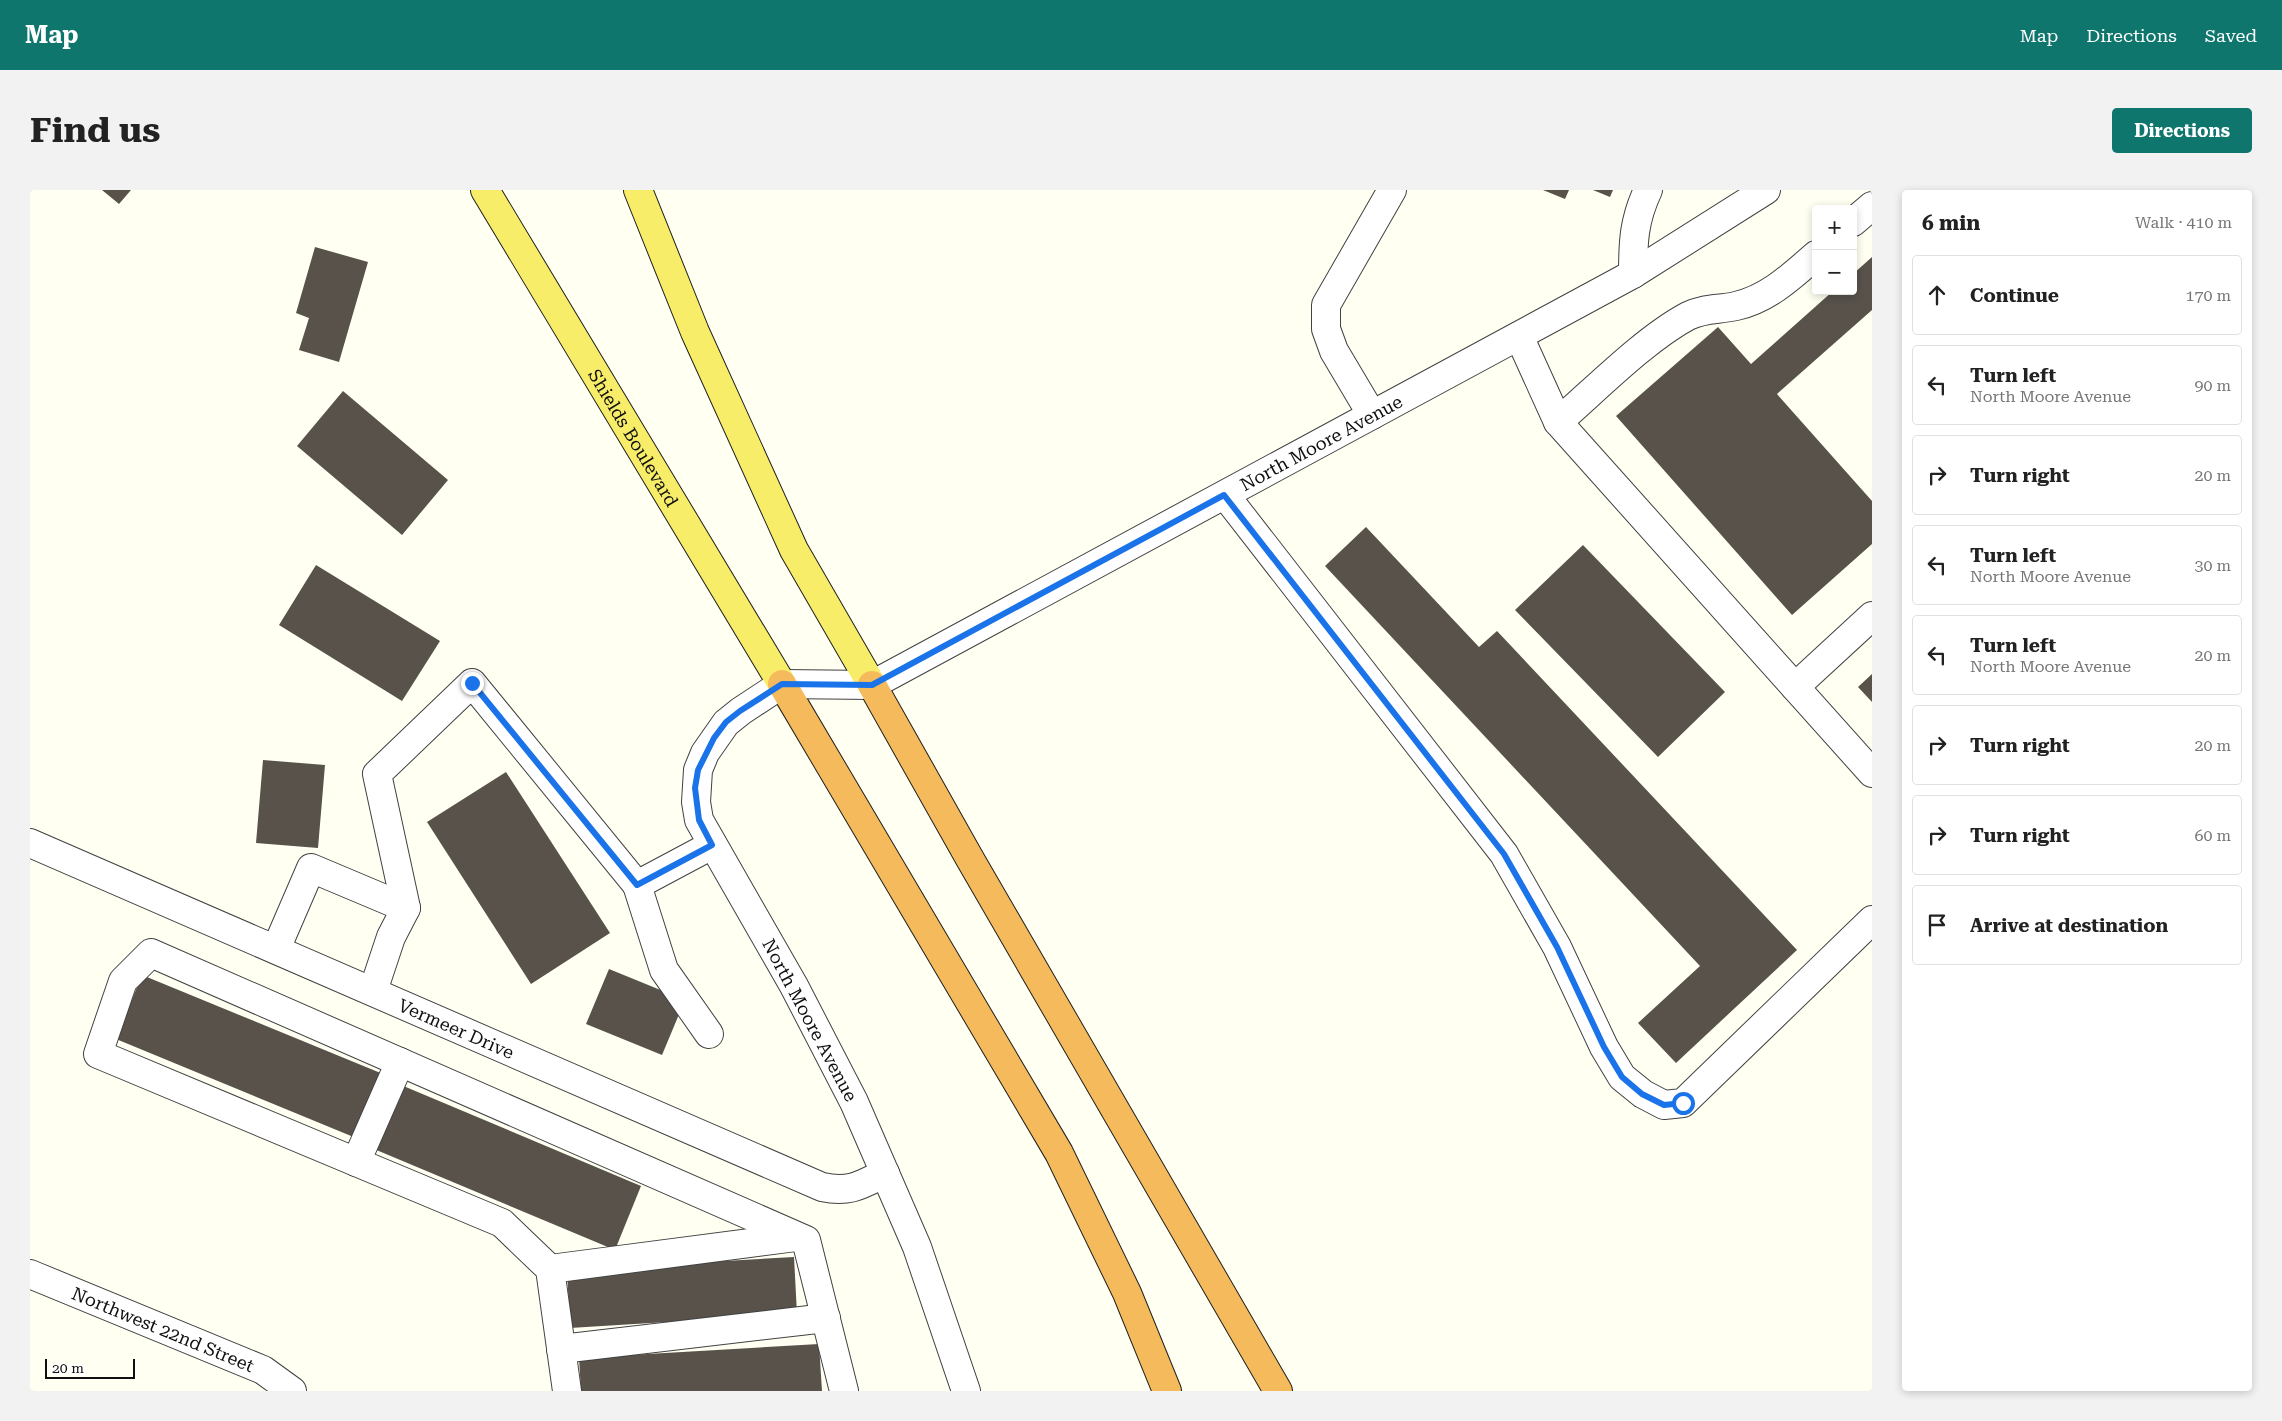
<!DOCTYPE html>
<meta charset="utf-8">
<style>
body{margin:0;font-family:"Roboto Serif",serif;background:#f2f2f2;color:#222}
.controls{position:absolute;right:15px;top:15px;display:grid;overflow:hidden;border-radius:5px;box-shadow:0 2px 8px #0003}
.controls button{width:45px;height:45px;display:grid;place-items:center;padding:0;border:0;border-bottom:1px solid #e0e0e0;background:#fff;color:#222;font:25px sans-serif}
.scale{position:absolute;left:15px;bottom:12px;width:90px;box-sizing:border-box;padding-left:5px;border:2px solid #0f0f0f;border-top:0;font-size:14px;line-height:18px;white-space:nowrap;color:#0f0f0f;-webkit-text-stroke:4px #fff;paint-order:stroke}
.stop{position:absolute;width:15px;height:15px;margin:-11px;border:4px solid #1a73e8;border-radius:50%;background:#fff}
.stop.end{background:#1a73e8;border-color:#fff;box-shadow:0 1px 5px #0008}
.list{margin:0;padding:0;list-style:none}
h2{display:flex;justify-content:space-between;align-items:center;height:65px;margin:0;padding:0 20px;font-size:21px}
h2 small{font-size:16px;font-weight:400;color:#767676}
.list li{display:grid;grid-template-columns:32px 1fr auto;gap:15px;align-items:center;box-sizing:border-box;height:80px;margin:0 10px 10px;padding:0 10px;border:1px solid #e0e0e0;border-radius:5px}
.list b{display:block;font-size:19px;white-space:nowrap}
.list p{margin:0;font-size:16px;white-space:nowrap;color:#767676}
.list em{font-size:16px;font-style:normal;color:#767676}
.icon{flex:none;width:28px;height:28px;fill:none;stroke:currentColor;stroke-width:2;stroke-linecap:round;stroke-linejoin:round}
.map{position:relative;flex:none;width:1842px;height:1201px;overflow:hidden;border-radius:5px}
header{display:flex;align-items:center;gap:30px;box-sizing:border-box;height:70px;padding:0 25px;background:#0f766e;color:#fff}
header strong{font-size:24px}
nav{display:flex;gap:28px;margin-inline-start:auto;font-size:18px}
.intro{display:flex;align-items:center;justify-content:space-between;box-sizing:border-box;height:120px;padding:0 30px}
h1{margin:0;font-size:35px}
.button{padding:12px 22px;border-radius:5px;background:#0f766e;color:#fff;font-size:18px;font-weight:700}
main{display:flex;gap:30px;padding:0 30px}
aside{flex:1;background:#fff;border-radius:5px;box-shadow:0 2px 8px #0003}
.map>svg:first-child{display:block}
</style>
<header>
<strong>Map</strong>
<nav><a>Map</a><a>Directions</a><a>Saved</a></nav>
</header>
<div class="intro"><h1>Find us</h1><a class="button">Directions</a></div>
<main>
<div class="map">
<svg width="1842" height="1201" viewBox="0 0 1842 1201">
<rect width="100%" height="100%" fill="#fffff2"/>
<path fill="#58524b" d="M72,0H101L89,14Z
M1513,0H1539L1535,9Z
M1563,0H1583L1580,7Z
M285,57L338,72L309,172L269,160L279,128L266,123Z
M1842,67V120L1747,204L1842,311V354L1762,425L1586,226L1688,137L1721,174L1803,101H1823V84Z
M313,201L418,290L372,345L267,256Z
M1336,337L1449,457L1467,441L1767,760L1646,873L1608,833L1670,776L1295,376Z
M1553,355L1695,502L1628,567L1485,420Z
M286,375L410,451L372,511L249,435Z
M1842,484V512L1828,497Z
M233,570L295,575L288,658L226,653Z
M476,582L580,743L501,794L397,632Z
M579,779L655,810L632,865L556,834Z
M112,785L353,884L326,948L86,849Z
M371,895L611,996L585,1060L344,959Z
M764,1067L767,1124L540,1138L537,1080Z
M789,1154L792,1201H551L549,1168Z"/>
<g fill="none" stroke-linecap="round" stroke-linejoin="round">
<g stroke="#424242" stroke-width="30">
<g id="minor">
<path d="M1823,32L1842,16"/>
<path d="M1603,84C1603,51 1604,30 1618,0"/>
<path d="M1489,146L1528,232L1842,583"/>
<path d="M1342,225L1304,161L1296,139V115L1362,0"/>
<path d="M1528,232C1566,199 1615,149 1658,126C1674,118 1689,120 1706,116C1738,109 1762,86 1786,65"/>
<path d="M1195,305L1474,664L1527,757L1574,857L1592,887L1613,904L1634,915L1653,913L1842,730"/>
<path d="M1765,497L1842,426"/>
<path id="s1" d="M0,653L792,997C820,1003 831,995 855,983"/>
<path d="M607,695L634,780L679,844"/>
<path d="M246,759L281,678L376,718"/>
<path d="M343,801L361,747L376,718L347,584L442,493L607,695L682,655"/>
<path d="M326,972L370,872"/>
<path d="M520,1079L766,1047"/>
<path id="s2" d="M0,1084L233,1180L262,1201"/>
<path d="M531,1159L796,1128"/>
<path d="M537,1201L520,1079L472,1033L68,864L93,791L121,763L776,1050L814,1201"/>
<path id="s3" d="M936,1201L887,1057L824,912L764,796L669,630L666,612L668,580L675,563L696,533L711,521L752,494L842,495L1603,84L1736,0"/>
</g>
</g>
<g stroke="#202020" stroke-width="30">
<g id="major">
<path id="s4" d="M455,0L752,494"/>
<path d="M608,0L665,142L764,360L842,495"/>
</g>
</g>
<g stroke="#202020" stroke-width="30">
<path id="highway" d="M752,494L1029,963L1097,1103L1137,1201
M842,495L940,669L1248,1201"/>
</g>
<use href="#minor" stroke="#fff" stroke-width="28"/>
<use href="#major" stroke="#f8ed69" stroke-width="28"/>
<use href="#highway" stroke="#f4ba5b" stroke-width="28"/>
</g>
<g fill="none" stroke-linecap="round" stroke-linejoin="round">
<path stroke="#1a73e8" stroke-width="6" d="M442,493L607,695L682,655L669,630L665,598L668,580L684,548L696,532L710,521L752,494L842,495L1194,305L1474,664L1527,757L1574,857L1592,887L1612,904L1634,915L1653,913"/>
</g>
<g text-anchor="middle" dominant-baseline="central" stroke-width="5" stroke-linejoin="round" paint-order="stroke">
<g font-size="18" fill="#0f0f0f" stroke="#fff">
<text stroke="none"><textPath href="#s4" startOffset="289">Shields Boulevard</textPath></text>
<text stroke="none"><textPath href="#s3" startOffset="1406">North Moore Avenue</textPath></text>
<text transform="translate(780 830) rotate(62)">North Moore Avenue</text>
<text stroke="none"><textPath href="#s1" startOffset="465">Vermeer Drive</textPath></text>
<text stroke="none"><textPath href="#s2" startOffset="144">Northwest 22nd Street</textPath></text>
</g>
</g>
</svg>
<div class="controls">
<button>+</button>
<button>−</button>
</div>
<div class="scale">20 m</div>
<div class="stop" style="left:1653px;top:913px"></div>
<div class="stop end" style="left:442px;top:493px"></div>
</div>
<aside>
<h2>6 min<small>Walk · 410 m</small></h2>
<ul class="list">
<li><svg class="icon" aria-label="ahead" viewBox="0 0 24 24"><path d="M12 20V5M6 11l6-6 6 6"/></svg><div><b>Continue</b></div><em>170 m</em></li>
<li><svg class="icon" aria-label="left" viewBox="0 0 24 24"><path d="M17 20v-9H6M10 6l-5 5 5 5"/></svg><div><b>Turn left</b><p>North Moore Avenue</p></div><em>90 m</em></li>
<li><svg class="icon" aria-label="right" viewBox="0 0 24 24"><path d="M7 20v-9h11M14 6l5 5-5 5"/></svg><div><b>Turn right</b></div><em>20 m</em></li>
<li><svg class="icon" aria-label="left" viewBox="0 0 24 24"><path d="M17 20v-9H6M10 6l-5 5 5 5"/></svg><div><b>Turn left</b><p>North Moore Avenue</p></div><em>30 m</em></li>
<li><svg class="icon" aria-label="left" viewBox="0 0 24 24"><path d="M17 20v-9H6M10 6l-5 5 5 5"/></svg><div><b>Turn left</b><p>North Moore Avenue</p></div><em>20 m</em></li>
<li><svg class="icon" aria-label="right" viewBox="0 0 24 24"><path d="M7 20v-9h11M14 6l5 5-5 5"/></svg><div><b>Turn right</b></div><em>20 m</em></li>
<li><svg class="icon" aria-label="right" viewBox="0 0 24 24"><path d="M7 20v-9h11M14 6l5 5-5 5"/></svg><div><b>Turn right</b></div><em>60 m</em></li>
<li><svg class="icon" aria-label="arrive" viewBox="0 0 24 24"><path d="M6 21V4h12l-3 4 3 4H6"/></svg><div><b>Arrive at destination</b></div></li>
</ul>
</aside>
</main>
